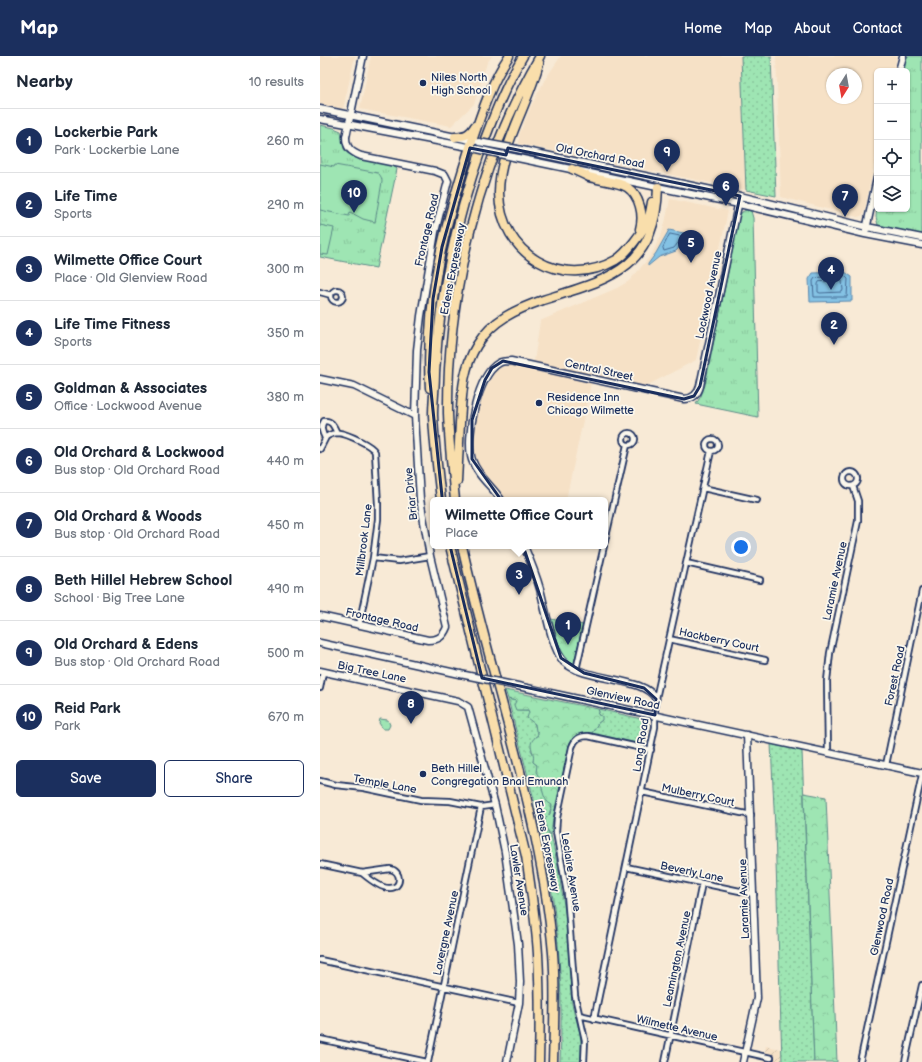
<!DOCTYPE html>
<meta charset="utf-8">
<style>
body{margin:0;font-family:"Balsamiq Sans",sans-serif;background:#f6f6f7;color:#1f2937}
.controls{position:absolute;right:12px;top:12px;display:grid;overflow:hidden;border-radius:6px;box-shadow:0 1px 3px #0004}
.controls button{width:36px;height:36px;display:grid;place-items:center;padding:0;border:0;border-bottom:1px solid #e0e1e3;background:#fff;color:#1f2937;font:20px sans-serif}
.compass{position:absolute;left:506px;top:12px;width:36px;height:36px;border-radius:50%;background:#fff;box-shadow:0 1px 3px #0004;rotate:191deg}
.you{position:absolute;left:421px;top:491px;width:14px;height:14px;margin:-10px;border:3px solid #fff;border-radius:50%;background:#1a73e8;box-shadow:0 0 0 6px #1a73e833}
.badge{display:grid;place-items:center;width:26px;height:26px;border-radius:50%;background:#1b2f5e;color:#fff;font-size:13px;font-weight:700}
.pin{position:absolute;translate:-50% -33px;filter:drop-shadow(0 1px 2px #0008)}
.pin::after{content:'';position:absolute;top:21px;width:14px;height:12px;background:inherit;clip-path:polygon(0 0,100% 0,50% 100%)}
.popup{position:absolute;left:110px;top:441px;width:178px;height:52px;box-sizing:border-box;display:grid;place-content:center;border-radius:6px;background:#fff;filter:drop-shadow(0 1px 3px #0005);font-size:13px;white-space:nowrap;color:#747a83}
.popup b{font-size:15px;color:#1f2937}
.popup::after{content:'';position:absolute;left:50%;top:100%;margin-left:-8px;border:8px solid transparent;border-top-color:#fff}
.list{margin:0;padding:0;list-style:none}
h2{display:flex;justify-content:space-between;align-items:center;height:52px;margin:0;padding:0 16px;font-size:17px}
h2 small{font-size:13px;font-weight:400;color:#747a83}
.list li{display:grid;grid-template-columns:26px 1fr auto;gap:12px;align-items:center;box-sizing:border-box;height:64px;padding:0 16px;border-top:1px solid #e0e1e3}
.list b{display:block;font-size:15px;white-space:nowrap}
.list p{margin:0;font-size:13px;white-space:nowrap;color:#747a83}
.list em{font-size:13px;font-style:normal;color:#747a83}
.actions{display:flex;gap:8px;padding:12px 16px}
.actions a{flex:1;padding:9px 0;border:1px solid #1b2f5e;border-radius:6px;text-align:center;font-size:14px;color:#1b2f5e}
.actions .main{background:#1b2f5e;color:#fff}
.icon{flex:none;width:22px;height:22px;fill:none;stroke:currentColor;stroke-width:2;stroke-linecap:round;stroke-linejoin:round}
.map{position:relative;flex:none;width:602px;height:1006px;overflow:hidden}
header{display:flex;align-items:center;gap:24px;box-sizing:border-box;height:56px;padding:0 20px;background:#1b2f5e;color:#fff}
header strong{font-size:19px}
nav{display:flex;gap:22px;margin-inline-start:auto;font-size:14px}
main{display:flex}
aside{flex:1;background:#fff}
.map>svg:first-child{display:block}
</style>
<header>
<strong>Map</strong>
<nav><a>Home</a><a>Map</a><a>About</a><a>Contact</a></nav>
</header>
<main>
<aside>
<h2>Nearby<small>10 results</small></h2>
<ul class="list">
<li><span class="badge">1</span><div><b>Lockerbie Park</b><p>Park · Lockerbie Lane</p></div><em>260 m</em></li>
<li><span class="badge">2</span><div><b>Life Time</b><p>Sports</p></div><em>290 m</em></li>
<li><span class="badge">3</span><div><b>Wilmette Office Court</b><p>Place · Old Glenview Road</p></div><em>300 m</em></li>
<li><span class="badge">4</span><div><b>Life Time Fitness</b><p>Sports</p></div><em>350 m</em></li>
<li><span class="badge">5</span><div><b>Goldman &amp; Associates</b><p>Office · Lockwood Avenue</p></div><em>380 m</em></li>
<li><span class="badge">6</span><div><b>Old Orchard &amp; Lockwood</b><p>Bus stop · Old Orchard Road</p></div><em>440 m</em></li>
<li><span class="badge">7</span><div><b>Old Orchard &amp; Woods</b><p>Bus stop · Old Orchard Road</p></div><em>450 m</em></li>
<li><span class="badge">8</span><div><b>Beth Hillel Hebrew School</b><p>School · Big Tree Lane</p></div><em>490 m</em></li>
<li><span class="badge">9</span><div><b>Old Orchard &amp; Edens</b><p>Bus stop · Old Orchard Road</p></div><em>500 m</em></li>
<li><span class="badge">10</span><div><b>Reid Park</b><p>Park</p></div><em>670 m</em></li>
</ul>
<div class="actions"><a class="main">Save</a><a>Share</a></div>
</aside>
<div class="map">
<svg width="602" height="1006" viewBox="0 0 602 1006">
<defs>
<pattern id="industrial-furrows" width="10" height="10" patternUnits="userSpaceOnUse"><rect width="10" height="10" fill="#f6e1c6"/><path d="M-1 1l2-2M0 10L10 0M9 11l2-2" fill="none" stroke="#d2c1ac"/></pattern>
<pattern id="grass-dots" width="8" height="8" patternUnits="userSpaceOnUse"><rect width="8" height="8" fill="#9ee5b3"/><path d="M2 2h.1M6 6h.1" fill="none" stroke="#88c59c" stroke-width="1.8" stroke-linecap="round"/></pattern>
<pattern id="forest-crowns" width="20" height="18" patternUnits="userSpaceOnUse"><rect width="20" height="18" fill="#9ee5b3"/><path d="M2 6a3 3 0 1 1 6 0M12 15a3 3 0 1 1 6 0" fill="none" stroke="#88c59c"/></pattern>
<pattern id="park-tufts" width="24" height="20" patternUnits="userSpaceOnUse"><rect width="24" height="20" fill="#9ee5b3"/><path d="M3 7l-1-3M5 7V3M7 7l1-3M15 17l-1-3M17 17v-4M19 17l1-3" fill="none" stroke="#88c59c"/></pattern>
</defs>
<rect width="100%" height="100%" fill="#f8ead6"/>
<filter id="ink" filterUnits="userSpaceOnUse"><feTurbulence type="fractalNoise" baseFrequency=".025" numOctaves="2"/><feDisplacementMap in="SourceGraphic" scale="8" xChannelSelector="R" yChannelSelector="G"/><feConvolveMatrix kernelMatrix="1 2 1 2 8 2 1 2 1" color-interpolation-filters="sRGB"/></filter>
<g filter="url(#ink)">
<path fill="#f6e1c6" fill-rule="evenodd" d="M0,0H35L23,53L0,48Z
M51,0H172L167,7L154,48L131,70L40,53Z
M241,0H421L426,134L199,88V79L211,50L226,22Z
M456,0H577L574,15H557V93L545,152L543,159L538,161L461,141ZM512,18H536V42H512Z
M350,143L408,155L376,304L326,330L214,306L220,265L297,232L309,225L318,215L331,199L341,180L345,167Z
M190,309L271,327L246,444H185L161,415L156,406L154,385L155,366L164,337L175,315L182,311Z"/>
<path fill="url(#industrial-furrows)" d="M446,990L461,993L462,1006H443Z"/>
<path fill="url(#grass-dots)" stroke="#5c8a88" d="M421,0H451L456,140L426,134Z
M188,643L196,645L199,654H208L218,676V679L215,681L211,694L214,699L213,706L217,709C218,716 223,730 223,736L232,749L225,770L229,778L231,779L238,811L246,862L252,948L260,977L261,988V1006H240C243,945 240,884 230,824C221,763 203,703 188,643Z
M278,653L326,664L329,668L325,688H322L272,677L278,667L282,664L278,660L279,656Z
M451,688L482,695L494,1006H462L455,773Z"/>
<path fill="url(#forest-crowns)" stroke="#5c8a88" d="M185,634L278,653L279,656L278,659L282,660V664L278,667L272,677C263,676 256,678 250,686L233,762L231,779L226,772L225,763L230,758L232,749C220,744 224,726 216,716L217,709L213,706C216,693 204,689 218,679V676L216,675L215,668L207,662L209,656L208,654H196L194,649L196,645L188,643Z
M484,737L506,741L517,1006H494Z"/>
<path fill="url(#park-tufts)" stroke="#5c8a88" d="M587,0H602V179L558,169L556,161L557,144V153H587V15H584Z
M0,69L14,72L21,75L24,93L27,97L37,102L72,109L77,113L56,212L0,201Z
M426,154L431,155L433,162L438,361L376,348L381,340L385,329L419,161L422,156Z
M231,563L263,569L254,608C238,598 235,580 231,563Z
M60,663L68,664L70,669L68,673H63L59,667Z"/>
<path fill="#9ee5b3" stroke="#5c8a88" d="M0,108L14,111L15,109L58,117C61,120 62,122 62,126L55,166L43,163L30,156L29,160L0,154Z
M0,169L14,172L8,199L0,198Z"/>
<path fill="#84c2e4" stroke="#5a87ae" d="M349,174L369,178L370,180L356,195L339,201L328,210V208L336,197Z
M525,216L532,221V245L490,246L489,223L493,217Z"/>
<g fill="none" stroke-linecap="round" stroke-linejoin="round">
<path stroke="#456a94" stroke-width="1" d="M350,178L360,180L361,183L354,192L344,195L343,192Z
M525,220L528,223L527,241H494L493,225L495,222Z
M522,225L523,234L522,236L500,237L498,236V228L499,226Z"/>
<g stroke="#1b2f5e" stroke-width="8">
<path id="street" d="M11 240a6 6 0 1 1 12 0a6 6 0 1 1-12 0Z
M0,236L11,239
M303 383a6 6 0 1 1 12 0a6 6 0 1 1-12 0Z
M5,382C2,376 0,371 4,365C12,364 14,371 17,377
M386 389a6 6 0 1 1 12 0a6 6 0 1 1-12 0Z
M0,393L6,381C10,378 14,377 19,377C27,378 52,389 55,396L58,448V463L53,502L39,569
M524 423a7 7 0 1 1 14 0a7 7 0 1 1-14 0Z
M383,432L437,444
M285,485L307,389
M53,502L79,505L110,500
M366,507L440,524
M349,583L445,604
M256,614L284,490
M0,632L3,616
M508,696L507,625L510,597L538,465V445L533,430
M566,709L602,535
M0,725L16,729L44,732L101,744L130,745L161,751L175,749
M322,736L431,759
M0,808L42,817L70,813C82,815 82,832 70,832C62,833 48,822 42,817
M306,811L434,838
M0,904L199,947
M259,959L451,1002
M274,963L335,671V647L391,395
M0,983L107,1006
M108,1006L161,751
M264,1006L265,984L255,940L247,837L236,776L237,762L252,691C255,683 259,680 268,680L331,694
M345,1006L382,827
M540,1006L602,719
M585,1006L602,929"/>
</g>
<g stroke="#1b2f5e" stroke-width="9">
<path id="secondary" d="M579,15L583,0
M0,53L155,85
M0,63L154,92
M197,93L420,140L547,171L602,182
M193,101L419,148L545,178L602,189
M546,174L557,122
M0,323L34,330L95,360
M181,444C172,430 158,421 152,404C145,382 157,319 179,307C182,305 187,305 191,305L364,343C373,343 378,338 380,330L420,140
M204,490C210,504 216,519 220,533C225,551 232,594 244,606C265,626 325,620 336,643
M0,560L108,584C118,584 123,581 127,571L110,500L100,443L95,360L97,294L101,260L115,176L128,125L125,119L115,115L41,100C31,96 26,92 26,81L43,0
M0,587L140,618
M0,615L138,645L148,651L175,749L185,796L198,888L200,926L199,947L187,1006
M193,629L602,717
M423,1006L437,942L427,679"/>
</g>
<g stroke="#1b2f5e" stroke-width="11">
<path id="highway" d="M219,7C208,50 179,92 179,137C180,198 242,235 296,204C307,197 322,177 328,164C330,159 331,152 332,146
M135,81C145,80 150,79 155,70
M252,113C257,115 263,118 269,121C279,124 299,126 307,131C320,140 324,159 320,173
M110,332C107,288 112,233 122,190C129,158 139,126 149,94C160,62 170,28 189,0
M137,425C138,406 139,387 140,367C142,340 142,313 157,289C172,264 197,253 223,244C290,223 336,213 338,131
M121,444C118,416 114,387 113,359C113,345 115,331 115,317C119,240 136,164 162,91C174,59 185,30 203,0
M135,444C132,415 129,386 128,357C127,236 159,104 220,0
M130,490L206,800C211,833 216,865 218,898C220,934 220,970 219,1006
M142,490C172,626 221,758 233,897C236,933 234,970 233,1006"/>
</g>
<use href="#street" stroke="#fbf7ec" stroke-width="4.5"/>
<use href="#secondary" stroke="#fbf7ec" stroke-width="6"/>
<use href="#highway" stroke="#f9deab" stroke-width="8"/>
<g stroke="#1b2f5e" stroke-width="9" stroke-linecap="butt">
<path id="secondary-bridge" d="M159,86L197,93
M157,93L193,101
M140,618L193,629"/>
</g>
<use href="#secondary-bridge" stroke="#fbf7ec" stroke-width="6"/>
</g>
</g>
<path fill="none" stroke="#1b2f5e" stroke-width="3" stroke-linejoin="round" d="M150,92L186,99L188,92L420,140L380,330L374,340L364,343L183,305L172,312L165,324L152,364V403L184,448L200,481L241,602L264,617L324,632L336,643L335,659L162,622L125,469L109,316L113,243L122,191Z"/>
<g fill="#1b2f5e" stroke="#fbf7ec" stroke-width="1.5">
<circle cx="103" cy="27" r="4"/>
<circle cx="219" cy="347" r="4"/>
<circle cx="103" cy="718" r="4"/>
</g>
<g text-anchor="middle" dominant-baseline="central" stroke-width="3.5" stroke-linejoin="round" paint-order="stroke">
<g font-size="11" fill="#1b2f5e" stroke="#fbf7ec" text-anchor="start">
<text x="111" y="21">Niles North<tspan x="111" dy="13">High School</tspan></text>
<text x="227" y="341">Residence Inn<tspan x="227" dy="13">Chicago Wilmette</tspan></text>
<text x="111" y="712">Beth Hillel<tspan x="111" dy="13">Congregation Bnai Emunah</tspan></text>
</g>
<g font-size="11" fill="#1b2f5e" stroke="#fbf7ec">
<text transform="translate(280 100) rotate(11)">Old Orchard Road</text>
<text transform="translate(107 174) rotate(-77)">Frontage Road</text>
<text transform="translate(133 213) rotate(-79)">Edens Expressway</text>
<text transform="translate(389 239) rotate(-78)">Lockwood Avenue</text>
<text transform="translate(279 314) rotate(12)">Central Street</text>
<text transform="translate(91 438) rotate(-96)">Briar Drive</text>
<text transform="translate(44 484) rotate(-83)">Millbrook Lane</text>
<text transform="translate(515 525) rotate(-78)">Laramie Avenue</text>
<text transform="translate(62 564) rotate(13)">Frontage Road</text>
<text transform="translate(399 584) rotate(12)">Hackberry Court</text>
<text transform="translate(52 616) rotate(12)">Big Tree Lane</text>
<text transform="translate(575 620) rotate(-78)">Forest Road</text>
<text transform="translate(303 642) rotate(12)">Glenview Road</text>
<text transform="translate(321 689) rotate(-81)">Long Road</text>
<text transform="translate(65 728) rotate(10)">Temple Lane</text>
<text transform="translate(378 739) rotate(12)">Mulberry Court</text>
<text transform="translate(227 790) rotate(79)">Edens Expressway</text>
<text transform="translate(251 816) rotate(81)">Leclaire Avenue</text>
<text transform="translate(372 816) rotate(12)">Beverly Lane</text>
<text transform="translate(199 824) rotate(81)">Lawler Avenue</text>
<text transform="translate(424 843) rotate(-92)">Laramie Avenue</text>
<text transform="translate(562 861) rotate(-78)">Glenwood Road</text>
<text transform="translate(126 877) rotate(-78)">Lavergne Avenue</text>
<text transform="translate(357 903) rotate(-78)">Leamington Avenue</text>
<text transform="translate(357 972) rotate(13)">Wilmette Avenue</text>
</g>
</g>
</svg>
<div class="controls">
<button>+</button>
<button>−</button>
<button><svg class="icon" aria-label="locate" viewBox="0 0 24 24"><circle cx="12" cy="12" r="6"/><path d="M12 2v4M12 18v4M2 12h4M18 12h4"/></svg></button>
<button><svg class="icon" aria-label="layers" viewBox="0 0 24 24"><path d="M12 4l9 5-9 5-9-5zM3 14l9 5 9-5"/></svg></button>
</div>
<svg class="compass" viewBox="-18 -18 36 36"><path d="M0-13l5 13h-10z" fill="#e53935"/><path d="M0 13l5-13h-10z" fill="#747a83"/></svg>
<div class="you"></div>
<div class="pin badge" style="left:248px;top:589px">1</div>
<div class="pin badge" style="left:514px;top:289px">2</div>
<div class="pin badge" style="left:199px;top:539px">3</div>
<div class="popup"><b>Wilmette Office Court</b>Place</div>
<div class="pin badge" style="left:511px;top:234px">4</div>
<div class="pin badge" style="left:371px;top:207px">5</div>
<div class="pin badge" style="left:406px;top:150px">6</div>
<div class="pin badge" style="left:525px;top:161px">7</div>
<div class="pin badge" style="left:91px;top:668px">8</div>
<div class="pin badge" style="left:347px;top:116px">9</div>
<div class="pin badge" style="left:34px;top:157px">10</div>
</div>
</main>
